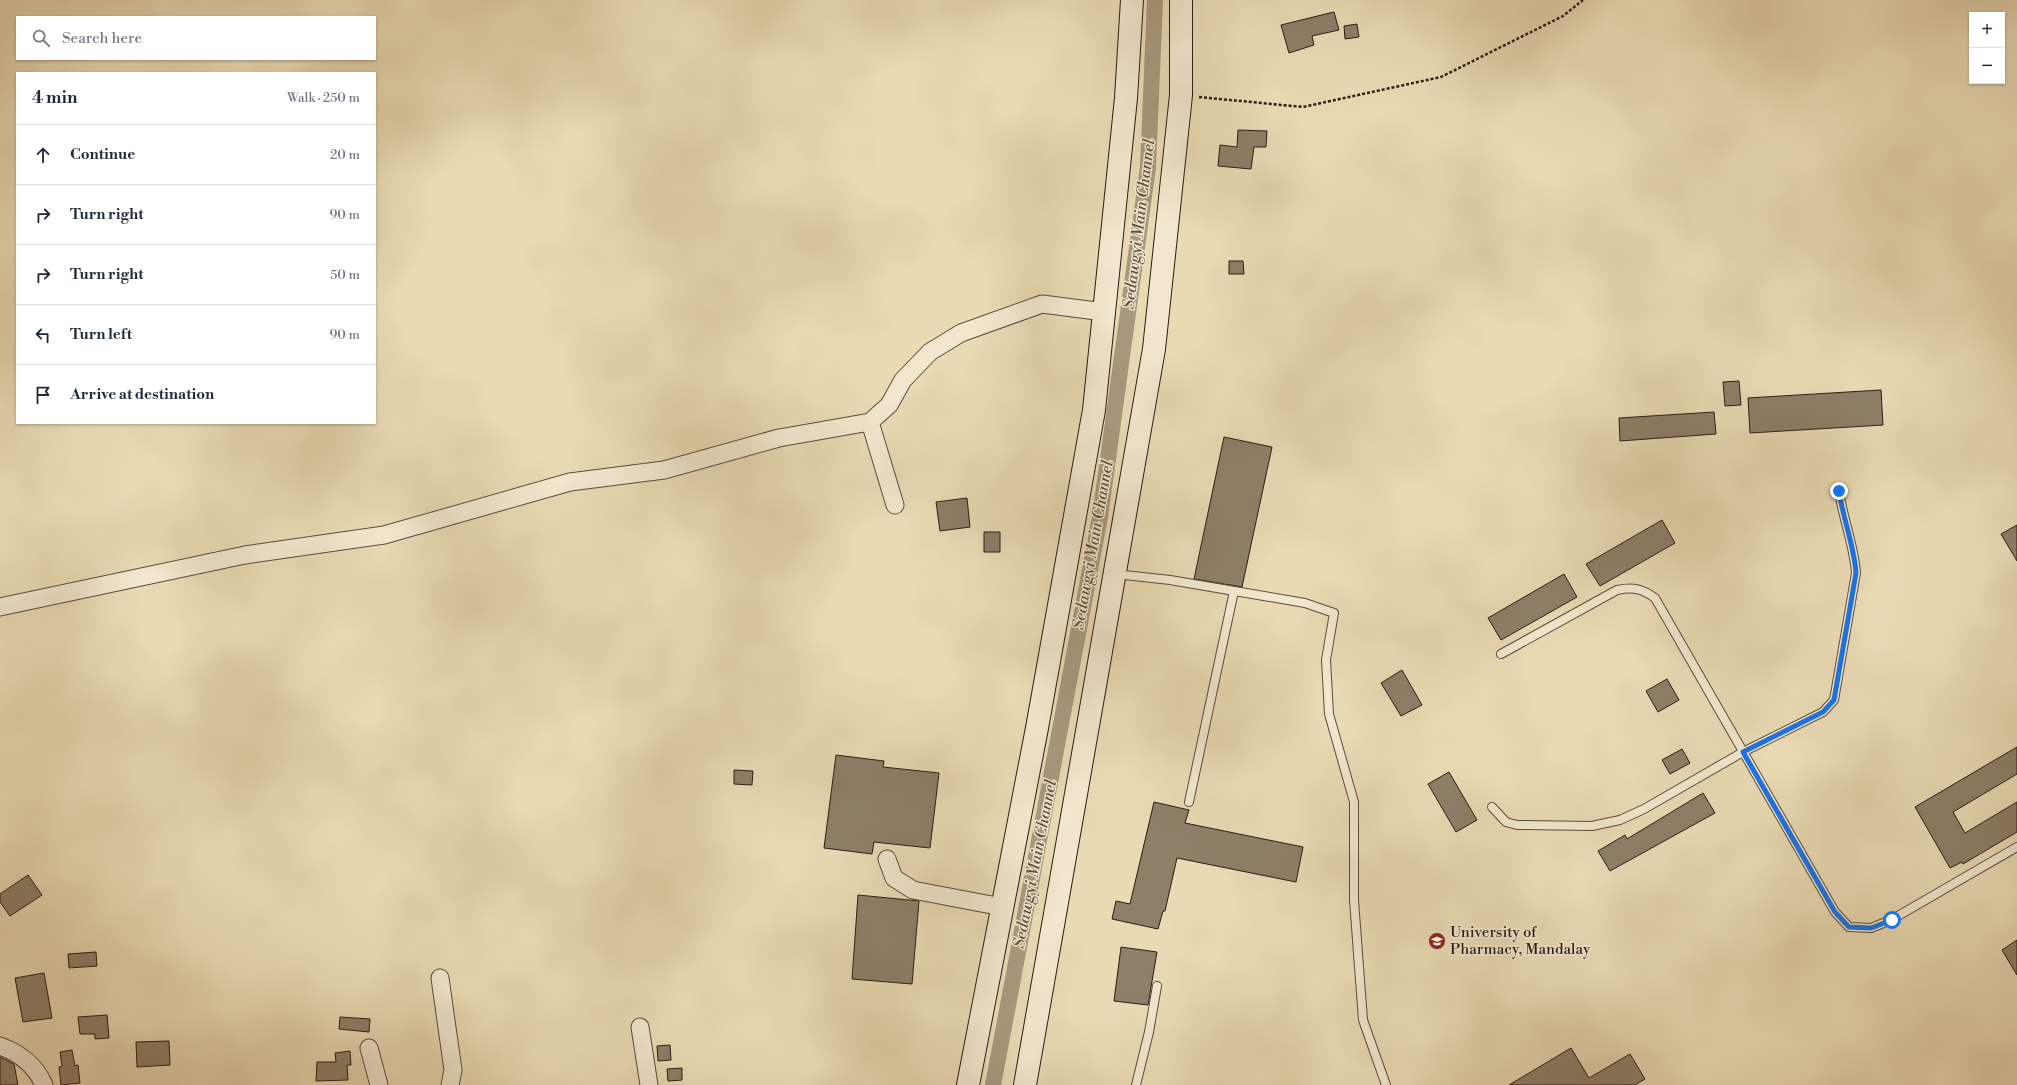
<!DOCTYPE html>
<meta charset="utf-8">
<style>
body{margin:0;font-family:"Libre Bodoni",serif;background:#f2f2f3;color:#1f2937}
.controls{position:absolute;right:12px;top:12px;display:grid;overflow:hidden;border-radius:0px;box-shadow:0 1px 3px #0004}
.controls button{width:36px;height:36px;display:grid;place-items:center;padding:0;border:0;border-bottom:1px solid #e0e1e3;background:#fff;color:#1f2937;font:20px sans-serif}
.stop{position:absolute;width:12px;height:12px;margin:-9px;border:3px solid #1a73e8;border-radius:50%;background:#fff}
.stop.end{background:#1a73e8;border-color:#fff;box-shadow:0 1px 4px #0008}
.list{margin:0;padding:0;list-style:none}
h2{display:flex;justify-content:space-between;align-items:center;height:52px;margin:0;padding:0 16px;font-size:17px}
h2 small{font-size:13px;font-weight:400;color:#747a83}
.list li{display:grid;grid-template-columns:26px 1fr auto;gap:12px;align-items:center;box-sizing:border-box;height:60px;padding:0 16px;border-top:1px solid #e0e1e3}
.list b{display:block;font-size:15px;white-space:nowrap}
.list em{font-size:13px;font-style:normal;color:#747a83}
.icon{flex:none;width:22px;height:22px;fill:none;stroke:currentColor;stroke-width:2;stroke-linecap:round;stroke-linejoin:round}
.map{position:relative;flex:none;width:2017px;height:1085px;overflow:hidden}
.search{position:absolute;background:#fff;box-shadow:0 1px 3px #0004;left:16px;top:16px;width:360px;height:44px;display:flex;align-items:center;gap:10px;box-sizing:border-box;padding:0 14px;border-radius:0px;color:#747a83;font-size:15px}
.panel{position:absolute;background:#fff;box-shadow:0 1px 3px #0004;left:16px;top:72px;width:360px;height:352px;border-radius:0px}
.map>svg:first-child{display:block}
</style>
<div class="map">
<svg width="2017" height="1085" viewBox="0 0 2017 1085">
<rect width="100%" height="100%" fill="#e9dab4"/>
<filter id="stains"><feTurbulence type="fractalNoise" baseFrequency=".005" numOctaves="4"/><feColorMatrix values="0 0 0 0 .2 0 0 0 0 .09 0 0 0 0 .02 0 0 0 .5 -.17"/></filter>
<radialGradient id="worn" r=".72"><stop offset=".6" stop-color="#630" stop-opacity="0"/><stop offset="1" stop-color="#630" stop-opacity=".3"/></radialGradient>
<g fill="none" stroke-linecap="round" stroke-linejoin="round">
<path stroke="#a8997e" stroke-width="16" d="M993,1085L1100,517L1148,167L1155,0"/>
</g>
<path fill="#8d7f68" stroke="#291c15" d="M1334,12L1339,30L1312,36L1314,45L1289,53L1281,25Z
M1357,24L1359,37L1345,39L1344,26Z
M1238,130L1267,131L1266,147H1254L1251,169L1218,166L1220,145L1237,147Z
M1229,261H1243L1244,274H1229Z
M1739,381L1741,405L1725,406L1723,382Z
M1881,390L1883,425L1750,433L1748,398Z
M1714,412L1716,434L1620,441L1619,418Z
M1224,437L1272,447L1242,587L1194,579Z
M967,498L970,527L940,531L936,502Z
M1662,520L1675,543L1600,586L1586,564Z
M2017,525V561L2001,534Z
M984,532H1000V552H984Z
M1564,574L1577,597L1501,640L1488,618Z
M1402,670L1422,705L1401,716L1381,683Z
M1667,679L1679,700L1658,712L1646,691Z
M2017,747V774L1953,812L1965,833L2017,802V832L1963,864L1962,862L1950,868L1915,807Z
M1682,749L1690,763L1670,774L1662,760Z
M836,755L884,761L883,767L939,773L930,848L874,842L872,854L824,848Z
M734,770L753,771L752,785L734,784Z
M1449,772L1477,820L1456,832L1428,784Z
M1703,793L1715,813L1610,871L1598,851L1625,835L1627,839Z
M1154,802L1189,810L1185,823L1303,847L1296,882L1177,858L1165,911H1163L1158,929L1112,919L1116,901L1130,904Z
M28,875L42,895L10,916L0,902V894Z
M858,895L919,901L912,984L852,979Z
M2017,940V975L2002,950Z
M1121,947L1157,952L1148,1005L1114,1001Z
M96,952L97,966L69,968L68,954Z
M44,973L52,1018L23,1022L15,978Z
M107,1015L109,1038L95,1039V1034H80L78,1017Z
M340,1017L370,1019L369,1032L339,1029Z
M169,1041L170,1065L137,1067L136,1042Z
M670,1045L671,1060L658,1061L657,1046Z
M1571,1048L1589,1078L1630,1054L1645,1079L1635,1085H1509Z
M72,1050L75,1066L78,1065L80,1083L61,1085L59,1067L62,1066L60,1052Z
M350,1051L351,1065H347L348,1080L316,1081L317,1062H336L335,1053Z
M0,1057L14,1064L18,1085H0Z
M682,1068V1080L668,1081L667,1069Z"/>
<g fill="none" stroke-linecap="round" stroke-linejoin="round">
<g stroke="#594c3d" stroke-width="10">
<path id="lane" d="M1115,574L1170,580L1305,603L1334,613L1326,660L1329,714L1354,802V900L1363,1020L1386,1085
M1501,654L1617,590C1633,587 1641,588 1655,598L1835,912L1849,927L1871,928L1891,920L2017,847
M1189,802L1234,591
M1492,807L1506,822L1517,825L1592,826L1620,820L1644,809L1743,752L1823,712L1834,700L1856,573C1854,545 1843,519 1839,491
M1136,1085L1149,1032L1157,986"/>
</g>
<g stroke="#594c3d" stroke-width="19">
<path id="street" d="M870,422L895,505
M0,607L245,555L384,535L570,482L664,470L779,438L870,422L889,405L903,380L930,352L961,333L1042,304L1104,312
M887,859L894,878L913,890L1002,907
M440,978L453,1070L450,1085
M640,1027L649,1085
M0,1046C19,1053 36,1066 44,1085
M369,1048L379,1085"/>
</g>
<g stroke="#291c15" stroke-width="24">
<path id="secondary" d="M968,1085L1037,728L1094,410L1126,98L1132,0
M1025,1085L1154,349L1181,95V0"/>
</g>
<path stroke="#291c15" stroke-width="2.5" stroke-dasharray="3 2" stroke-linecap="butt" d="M1199,97L1303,107L1441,77L1563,16L1583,0"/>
<use href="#lane" stroke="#f1e7ce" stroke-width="8"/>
<use href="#street" stroke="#f1e7ce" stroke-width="17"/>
<use href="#secondary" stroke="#f1e7ce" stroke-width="22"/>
</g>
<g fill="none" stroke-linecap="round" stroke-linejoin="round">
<path stroke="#1a73e8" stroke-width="5" d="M1839,491C1843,519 1854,545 1856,573L1834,700L1823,712L1743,752L1835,912L1849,927L1871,928L1892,920"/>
</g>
<defs>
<g id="university-disc" transform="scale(0.9)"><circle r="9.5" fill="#8f2418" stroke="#f1e7ce"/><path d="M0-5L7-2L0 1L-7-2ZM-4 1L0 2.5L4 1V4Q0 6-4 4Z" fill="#fff"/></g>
</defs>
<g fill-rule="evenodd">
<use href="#university-disc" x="1437" y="941"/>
</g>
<g text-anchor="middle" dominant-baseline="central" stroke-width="3" stroke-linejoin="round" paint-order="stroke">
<g font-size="15" fill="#291c15" stroke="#f1e7ce" text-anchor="start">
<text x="1450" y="932">University of<tspan x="1450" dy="17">Pharmacy, Mandalay</tspan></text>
</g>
<g font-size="16" font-style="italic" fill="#5c4e3f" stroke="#f1e7ce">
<text transform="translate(1139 224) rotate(-83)">Sedawgyi Main Channel</text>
<text transform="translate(1093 545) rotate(-80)">Sedawgyi Main Channel</text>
<text transform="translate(1035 864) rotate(-79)">Sedawgyi Main Channel</text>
</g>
</g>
<rect width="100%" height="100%" filter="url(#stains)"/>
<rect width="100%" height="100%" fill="url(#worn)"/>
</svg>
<div class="controls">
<button>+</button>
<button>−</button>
</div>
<div class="stop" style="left:1892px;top:920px"></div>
<div class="stop end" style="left:1839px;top:491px"></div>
<div class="search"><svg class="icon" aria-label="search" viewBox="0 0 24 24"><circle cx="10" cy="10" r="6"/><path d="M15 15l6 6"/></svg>Search here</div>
<section class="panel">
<h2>4 min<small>Walk · 250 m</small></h2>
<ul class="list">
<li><svg class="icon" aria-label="ahead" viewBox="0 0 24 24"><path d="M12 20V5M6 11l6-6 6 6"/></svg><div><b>Continue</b></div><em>20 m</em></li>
<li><svg class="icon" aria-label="right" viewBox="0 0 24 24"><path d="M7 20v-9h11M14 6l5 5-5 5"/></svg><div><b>Turn right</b></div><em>90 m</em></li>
<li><svg class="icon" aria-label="right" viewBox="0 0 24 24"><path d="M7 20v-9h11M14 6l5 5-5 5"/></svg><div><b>Turn right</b></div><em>50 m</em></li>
<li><svg class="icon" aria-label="left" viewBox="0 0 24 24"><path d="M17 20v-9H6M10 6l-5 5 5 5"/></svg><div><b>Turn left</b></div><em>90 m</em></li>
<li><svg class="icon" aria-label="arrive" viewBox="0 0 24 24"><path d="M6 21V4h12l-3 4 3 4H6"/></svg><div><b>Arrive at destination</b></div></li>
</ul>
</section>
</div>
